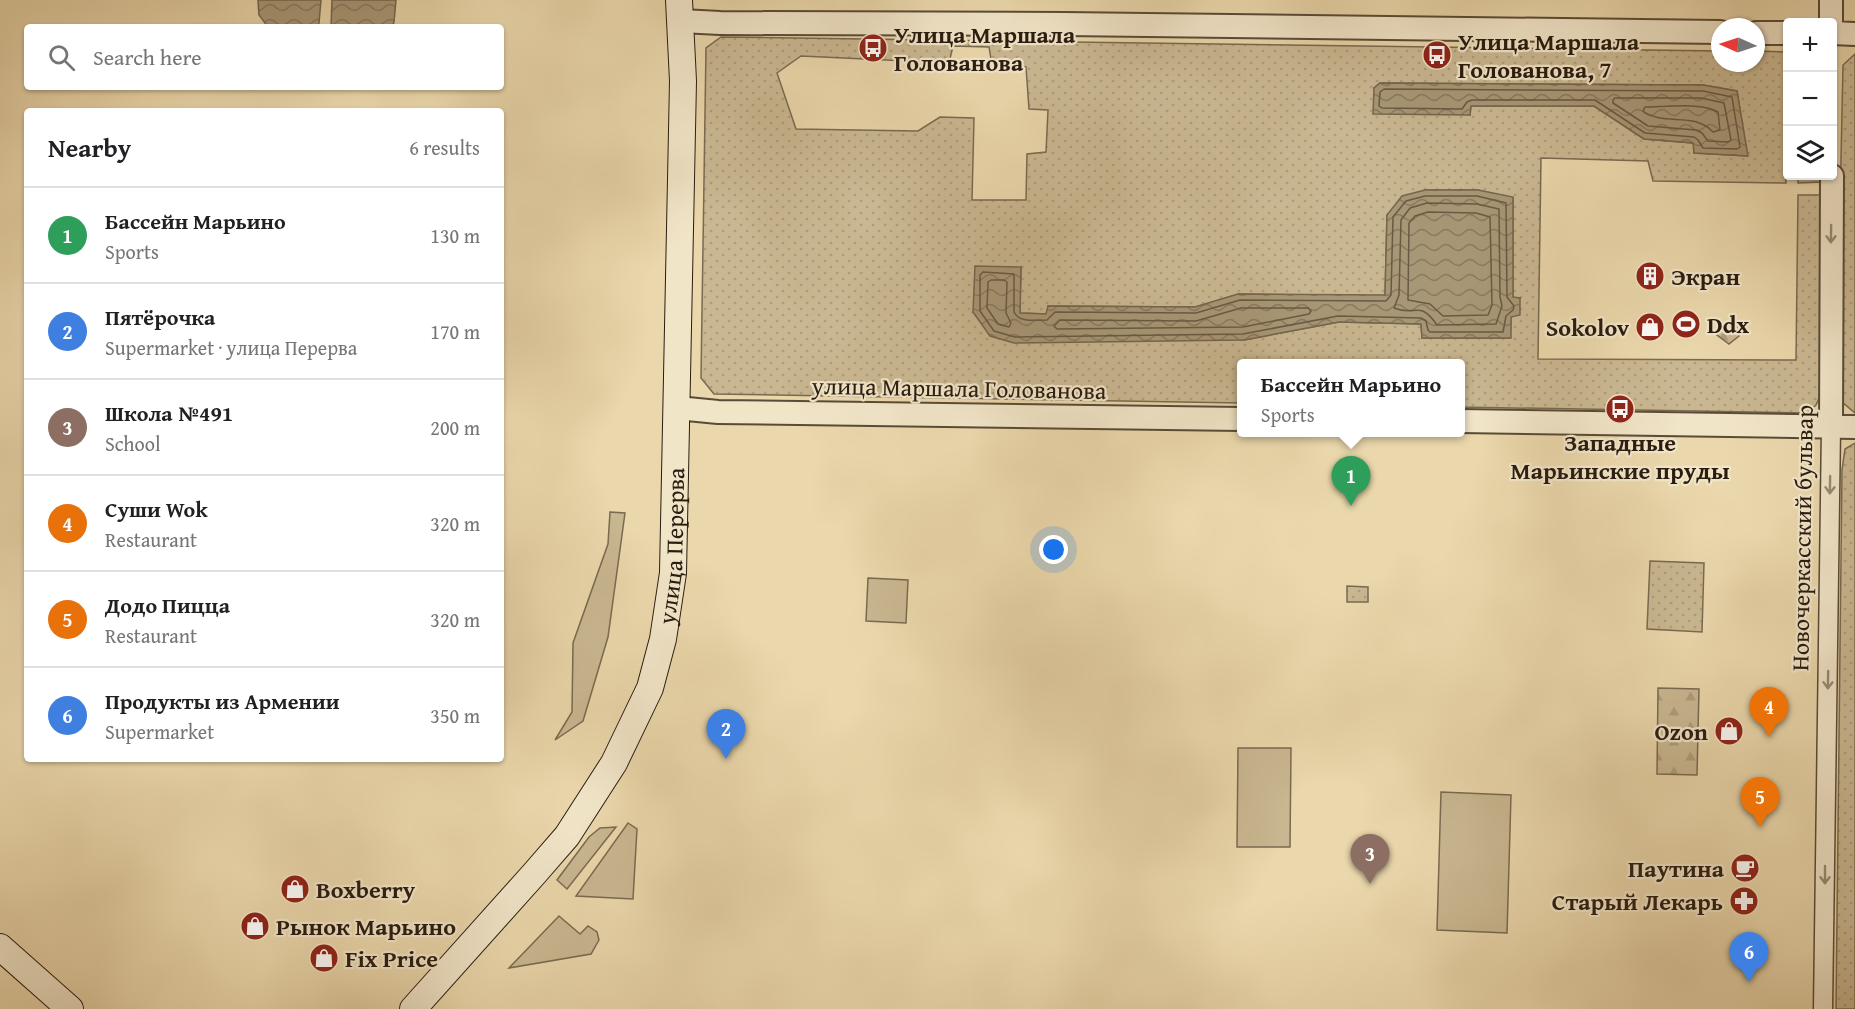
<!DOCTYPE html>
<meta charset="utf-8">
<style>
body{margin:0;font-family:"Gentium Book Plus",serif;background:#f6f6f6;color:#202124}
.controls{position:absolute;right:18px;top:18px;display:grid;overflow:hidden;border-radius:6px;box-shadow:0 2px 4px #0004}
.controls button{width:54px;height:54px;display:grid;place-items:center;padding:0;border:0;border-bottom:2px solid #e0e0e0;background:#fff;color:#202124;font:30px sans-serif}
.compass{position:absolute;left:1711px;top:18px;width:54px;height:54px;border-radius:50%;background:#fff;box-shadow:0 2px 4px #0004;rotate:273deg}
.you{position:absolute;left:1054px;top:550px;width:21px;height:21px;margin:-15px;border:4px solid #fff;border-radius:50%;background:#1a73e8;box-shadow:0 0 0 9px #1a73e833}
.badge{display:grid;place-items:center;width:39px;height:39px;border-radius:50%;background:#d93025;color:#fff;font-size:20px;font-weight:700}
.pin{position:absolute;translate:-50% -50px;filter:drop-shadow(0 2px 3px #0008)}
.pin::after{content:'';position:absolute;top:32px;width:21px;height:18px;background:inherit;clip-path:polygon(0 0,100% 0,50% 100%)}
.popup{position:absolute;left:1237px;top:359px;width:228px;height:78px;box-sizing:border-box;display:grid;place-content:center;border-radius:6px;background:#fff;filter:drop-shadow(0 2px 4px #0005);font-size:20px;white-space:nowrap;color:#757577}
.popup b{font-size:22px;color:#202124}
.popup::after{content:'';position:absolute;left:50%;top:100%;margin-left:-12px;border:12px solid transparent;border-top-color:#fff}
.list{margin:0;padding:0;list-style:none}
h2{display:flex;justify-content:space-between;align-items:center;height:78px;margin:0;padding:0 24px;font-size:26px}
h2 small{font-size:20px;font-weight:400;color:#757577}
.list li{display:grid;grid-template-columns:39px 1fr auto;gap:18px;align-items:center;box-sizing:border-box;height:96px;padding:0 24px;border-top:2px solid #e0e0e0}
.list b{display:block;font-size:22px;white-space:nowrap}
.list p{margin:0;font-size:20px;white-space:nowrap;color:#757577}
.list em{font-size:20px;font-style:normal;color:#757577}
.icon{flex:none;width:33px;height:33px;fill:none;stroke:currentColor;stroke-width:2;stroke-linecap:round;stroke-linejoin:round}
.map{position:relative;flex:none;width:1855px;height:1009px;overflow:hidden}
.search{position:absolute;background:#fff;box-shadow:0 2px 4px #0004;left:24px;top:24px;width:480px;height:66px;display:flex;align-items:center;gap:15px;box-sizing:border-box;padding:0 21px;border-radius:6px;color:#757577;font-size:22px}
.panel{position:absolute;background:#fff;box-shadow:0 2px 4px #0004;left:24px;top:108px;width:480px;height:654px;border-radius:6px}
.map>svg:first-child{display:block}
</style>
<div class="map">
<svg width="1855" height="1009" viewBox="0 0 1855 1009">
<defs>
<pattern id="forest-firs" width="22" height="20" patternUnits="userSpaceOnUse" patternTransform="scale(1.5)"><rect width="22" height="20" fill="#c9b791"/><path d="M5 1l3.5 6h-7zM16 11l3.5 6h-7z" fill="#ad9d7c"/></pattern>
<pattern id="park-dots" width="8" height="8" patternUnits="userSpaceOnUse" patternTransform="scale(1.5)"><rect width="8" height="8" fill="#c9b791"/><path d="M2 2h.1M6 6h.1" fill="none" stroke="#ad9d7c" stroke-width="1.8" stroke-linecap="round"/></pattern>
<pattern id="water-waves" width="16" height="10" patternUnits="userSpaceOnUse" patternTransform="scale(1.5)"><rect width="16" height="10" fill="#a89776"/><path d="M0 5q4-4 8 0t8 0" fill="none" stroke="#897a5f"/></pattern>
</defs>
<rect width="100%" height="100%" fill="#ead7ab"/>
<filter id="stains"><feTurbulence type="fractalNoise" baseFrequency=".00333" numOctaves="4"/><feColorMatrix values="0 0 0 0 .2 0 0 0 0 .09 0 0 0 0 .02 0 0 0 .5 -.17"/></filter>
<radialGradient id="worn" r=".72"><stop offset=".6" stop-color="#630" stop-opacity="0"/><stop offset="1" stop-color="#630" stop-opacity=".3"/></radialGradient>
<path fill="#c9b791" stroke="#796a50" stroke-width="1.5" d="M1798,176H1822V182L1798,183Z
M610,512L625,513L608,637L583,721L555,740L572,712L573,643L608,544Z
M868,578L908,580L906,623L866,621Z
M1238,748H1291L1290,847H1237Z
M1441,792L1511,795L1507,933L1437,930Z
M628,823L637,829L633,899L576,896Z
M616,827L567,889L557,880L589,837L600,828Z
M559,916L580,934L588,926L597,932L599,940L591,954L509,968Z"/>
<path fill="url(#forest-firs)" stroke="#796a50" stroke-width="1.5" d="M1725,323L1736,325L1739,336L1729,344L1717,335Z
M1658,688L1699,689L1697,775L1657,774Z"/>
<path fill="url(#park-dots)" stroke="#796a50" stroke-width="1.5" fill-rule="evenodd" d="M721,37L1720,51V63H1756V51L1786,52V183L1653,181L1648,161L1541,158L1538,359L1796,360L1798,195H1822L1820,396L1816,405L1807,413L1461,407L1460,364H1242L1241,403L714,394L701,378L706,48ZM953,46L989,47L992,65L1026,67L1029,109L1048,110L1046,152L1027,154L1026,200H972L974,118L940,117L918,131L796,129L777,73L801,56L949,63ZM1380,83L1703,85L1737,91L1747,156L1694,153V143L1644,139L1594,106H1471L1470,115L1374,88ZM1425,190H1478L1513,198V298H1520L1511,317L1510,338H1422L1421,324L1339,322L1244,340L973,312L1021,267L1020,313L1047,314L1048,306L1196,307L1239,294L1385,296L1387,215Z
M1855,54V413L1836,397L1843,65Z
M1855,443V1009H1836L1842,470L1845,449Z
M1650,561L1704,563L1702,632L1647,629Z
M1347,586L1368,587V602H1347Z"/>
<path fill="url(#water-waves)" stroke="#75664d" stroke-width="1.5" d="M258,0H321L319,23L317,27H268L259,15Z
M332,0H396L394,22L392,27H331Z
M1380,83L1703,85L1737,91L1748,156L1694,153L1693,143L1644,139L1594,106H1471L1470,115L1373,114L1374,88Z
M1425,190H1478L1513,197V297L1520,298V315L1511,317V338H1422L1421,324L1339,322L1244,340L1014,343L990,336L973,312L975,266L1021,267L1020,313L1046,314L1048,306L1195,307L1238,294L1385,295L1387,215L1402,196Z"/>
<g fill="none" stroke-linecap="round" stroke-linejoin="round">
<path stroke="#685a43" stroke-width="1.5" d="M1384,89L1703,91L1732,97L1740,147L1737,149L1703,148L1698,140L1694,137L1645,133L1595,100H1472L1467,102L1462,109L1382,108L1379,106L1380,92Z
M1615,98H1701L1724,103L1731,140L1728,142L1708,141L1702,133L1696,130L1648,126L1613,103V100Z
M1645,107C1664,107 1702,102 1718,112L1720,130L1713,132C1694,111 1664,127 1643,111Z
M1425,196H1477L1506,203L1507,297L1514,306L1513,310L1506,316L1503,332H1430L1428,330L1426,321L1421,318L1338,316L1243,334L1015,337L994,331L980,311V275L983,272L1014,274V312C1019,323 1036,320 1047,320L1055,312L1196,313L1240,300L1386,301L1391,295L1393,217L1406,201Z
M1427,203L1477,204L1499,209L1500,297L1502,306L1496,324L1437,325C1419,299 1416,317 1394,308L1399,295L1401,220L1410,208Z
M1428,212L1476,213L1490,217L1492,305L1488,315L1443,316L1430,304L1408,300L1409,223L1415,216Z
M991,280H1004L1007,282L1006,313L1011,323L1009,327L998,324L987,308L988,282Z
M1241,308H1308L1311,311L1309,314L1243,327L1057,329L1054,326L1060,320L1196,321Z"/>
<g stroke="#594b37" stroke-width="21">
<path id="minor" d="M1823,1009L1831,427"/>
</g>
<g stroke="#594b37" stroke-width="26">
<path id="tertiary" d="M681,21L720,23L1065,24L1720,32
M1831,22V0
M1756,33H1788
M1832,33L1855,34
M677,408L718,412L1242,419
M1460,421L1855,427
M1831,427L1832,176"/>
</g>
<g stroke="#291c10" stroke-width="28">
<g id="secondary">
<path d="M0,947L70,1009"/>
<path id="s1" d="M413,1009L534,874L567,836L614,763L650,688L663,639L673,573L683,81L679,0"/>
</g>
</g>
<use href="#minor" stroke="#f1e5c8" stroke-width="18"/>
<use href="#tertiary" stroke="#f1e5c8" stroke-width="22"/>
<use href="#secondary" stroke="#f1e5c8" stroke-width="26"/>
</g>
<defs><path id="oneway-shaft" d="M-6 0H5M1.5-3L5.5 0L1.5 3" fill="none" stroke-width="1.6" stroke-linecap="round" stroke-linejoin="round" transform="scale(1.5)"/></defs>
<g stroke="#978b75">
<use href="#oneway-shaft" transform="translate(1831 234) rotate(91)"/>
<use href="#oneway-shaft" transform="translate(1830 485) rotate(91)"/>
<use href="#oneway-shaft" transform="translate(1828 680) rotate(91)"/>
<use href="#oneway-shaft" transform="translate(1825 875) rotate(90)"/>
</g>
<defs>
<g id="bus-disc" transform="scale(1.5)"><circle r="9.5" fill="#8f2418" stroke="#f1e5c8"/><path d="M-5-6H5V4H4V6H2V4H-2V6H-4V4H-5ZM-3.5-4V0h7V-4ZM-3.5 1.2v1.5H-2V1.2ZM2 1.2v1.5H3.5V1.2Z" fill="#fff"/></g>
<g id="building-disc" transform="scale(1.5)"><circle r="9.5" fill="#8f2418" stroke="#f1e5c8"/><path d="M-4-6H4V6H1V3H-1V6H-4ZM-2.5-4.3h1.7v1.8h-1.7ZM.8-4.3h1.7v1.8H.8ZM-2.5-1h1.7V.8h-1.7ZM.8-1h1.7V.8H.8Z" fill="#fff"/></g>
<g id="stadium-disc" transform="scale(1.5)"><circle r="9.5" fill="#8f2418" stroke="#f1e5c8"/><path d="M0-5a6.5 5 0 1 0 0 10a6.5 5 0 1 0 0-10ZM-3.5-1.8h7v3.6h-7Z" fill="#fff"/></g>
<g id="shop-disc" transform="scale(1.5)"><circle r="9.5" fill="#8f2418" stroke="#f1e5c8"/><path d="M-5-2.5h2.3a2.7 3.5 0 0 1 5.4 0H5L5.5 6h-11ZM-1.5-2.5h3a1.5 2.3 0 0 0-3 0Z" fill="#fff"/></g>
<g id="cafe-disc" transform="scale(1.5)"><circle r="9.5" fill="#8f2418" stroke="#f1e5c8"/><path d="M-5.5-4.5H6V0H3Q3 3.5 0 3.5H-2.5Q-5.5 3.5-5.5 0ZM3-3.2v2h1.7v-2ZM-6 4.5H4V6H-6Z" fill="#fff"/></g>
<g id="pharmacy-disc" transform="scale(1.5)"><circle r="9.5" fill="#8f2418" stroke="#f1e5c8"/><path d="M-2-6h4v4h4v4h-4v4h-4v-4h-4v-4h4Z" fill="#fff"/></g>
</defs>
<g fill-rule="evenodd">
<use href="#bus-disc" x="873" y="48"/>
<use href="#bus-disc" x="1437" y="55"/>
<use href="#building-disc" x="1650" y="276"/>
<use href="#stadium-disc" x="1686" y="324"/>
<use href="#shop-disc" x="1650" y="327"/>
<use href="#bus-disc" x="1620" y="409"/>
<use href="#shop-disc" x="1729" y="731"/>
<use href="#cafe-disc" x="1745" y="868"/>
<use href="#shop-disc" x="295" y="889"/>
<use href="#pharmacy-disc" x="1744" y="901"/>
<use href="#shop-disc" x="255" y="926"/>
<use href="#shop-disc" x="324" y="958"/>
</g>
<g text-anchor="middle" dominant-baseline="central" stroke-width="4.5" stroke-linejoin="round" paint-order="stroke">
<g font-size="24" font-weight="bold" fill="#291c10" stroke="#f1e5c8" text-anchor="start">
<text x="894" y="34">Улица Маршала<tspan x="894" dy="28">Голованова</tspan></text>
<text x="1458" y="41">Улица Маршала<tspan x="1458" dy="28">Голованова, 7</tspan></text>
<text x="1671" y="276">Экран</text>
<text x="1707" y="324">Ddx</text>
<text x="1629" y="327" text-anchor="end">Sokolov</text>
<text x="1620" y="442" text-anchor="middle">Западные<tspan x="1620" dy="28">Марьинские пруды</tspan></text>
<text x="1708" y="731" text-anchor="end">Ozon</text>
<text x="1724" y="868" text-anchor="end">Паутина</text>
<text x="316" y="889">Boxberry</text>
<text x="1723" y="901" text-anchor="end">Старый Лекарь</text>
<text x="276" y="926">Рынок Марьино</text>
<text x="345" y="958">Fix Price</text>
</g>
<g font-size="24" fill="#291c10" stroke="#f1e5c8">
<text transform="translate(959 388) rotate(1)">улица Маршала Голованова</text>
<text transform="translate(1802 538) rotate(-89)">Новочеркасский бульвар</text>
<text stroke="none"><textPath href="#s1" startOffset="546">улица Перерва</textPath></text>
</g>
</g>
<rect width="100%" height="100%" filter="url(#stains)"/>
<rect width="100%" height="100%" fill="url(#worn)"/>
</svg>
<div class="controls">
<button>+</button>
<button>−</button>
<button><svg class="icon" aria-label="layers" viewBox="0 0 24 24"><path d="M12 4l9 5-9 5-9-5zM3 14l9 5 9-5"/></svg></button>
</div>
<svg class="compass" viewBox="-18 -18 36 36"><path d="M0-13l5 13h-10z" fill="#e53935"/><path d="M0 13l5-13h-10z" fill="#757577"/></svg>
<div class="you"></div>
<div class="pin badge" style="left:1351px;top:506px;background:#2e9e5b">1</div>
<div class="popup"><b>Бассейн Марьино</b>Sports</div>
<div class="pin badge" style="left:726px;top:759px;background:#3f7fe0">2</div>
<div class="pin badge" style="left:1370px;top:884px;background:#8d6e63">3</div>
<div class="pin badge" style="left:1769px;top:737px;background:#e8710a">4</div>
<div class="pin badge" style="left:1760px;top:827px;background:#e8710a">5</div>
<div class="pin badge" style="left:1749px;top:982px;background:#3f7fe0">6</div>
<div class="search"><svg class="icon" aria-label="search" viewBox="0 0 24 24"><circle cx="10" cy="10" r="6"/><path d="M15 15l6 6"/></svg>Search here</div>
<section class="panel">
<h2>Nearby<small>6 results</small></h2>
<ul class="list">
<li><span class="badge" style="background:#2e9e5b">1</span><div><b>Бассейн Марьино</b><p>Sports</p></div><em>130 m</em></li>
<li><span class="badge" style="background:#3f7fe0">2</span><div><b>Пятёрочка</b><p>Supermarket · улица Перерва</p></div><em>170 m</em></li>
<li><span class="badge" style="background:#8d6e63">3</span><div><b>Школа №491</b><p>School</p></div><em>200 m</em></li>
<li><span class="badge" style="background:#e8710a">4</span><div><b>Суши Wok</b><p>Restaurant</p></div><em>320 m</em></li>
<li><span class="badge" style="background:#e8710a">5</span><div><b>Додо Пицца</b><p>Restaurant</p></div><em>320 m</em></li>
<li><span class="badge" style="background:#3f7fe0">6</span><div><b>Продукты из Армении</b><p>Supermarket</p></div><em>350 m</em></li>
</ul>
</section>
</div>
